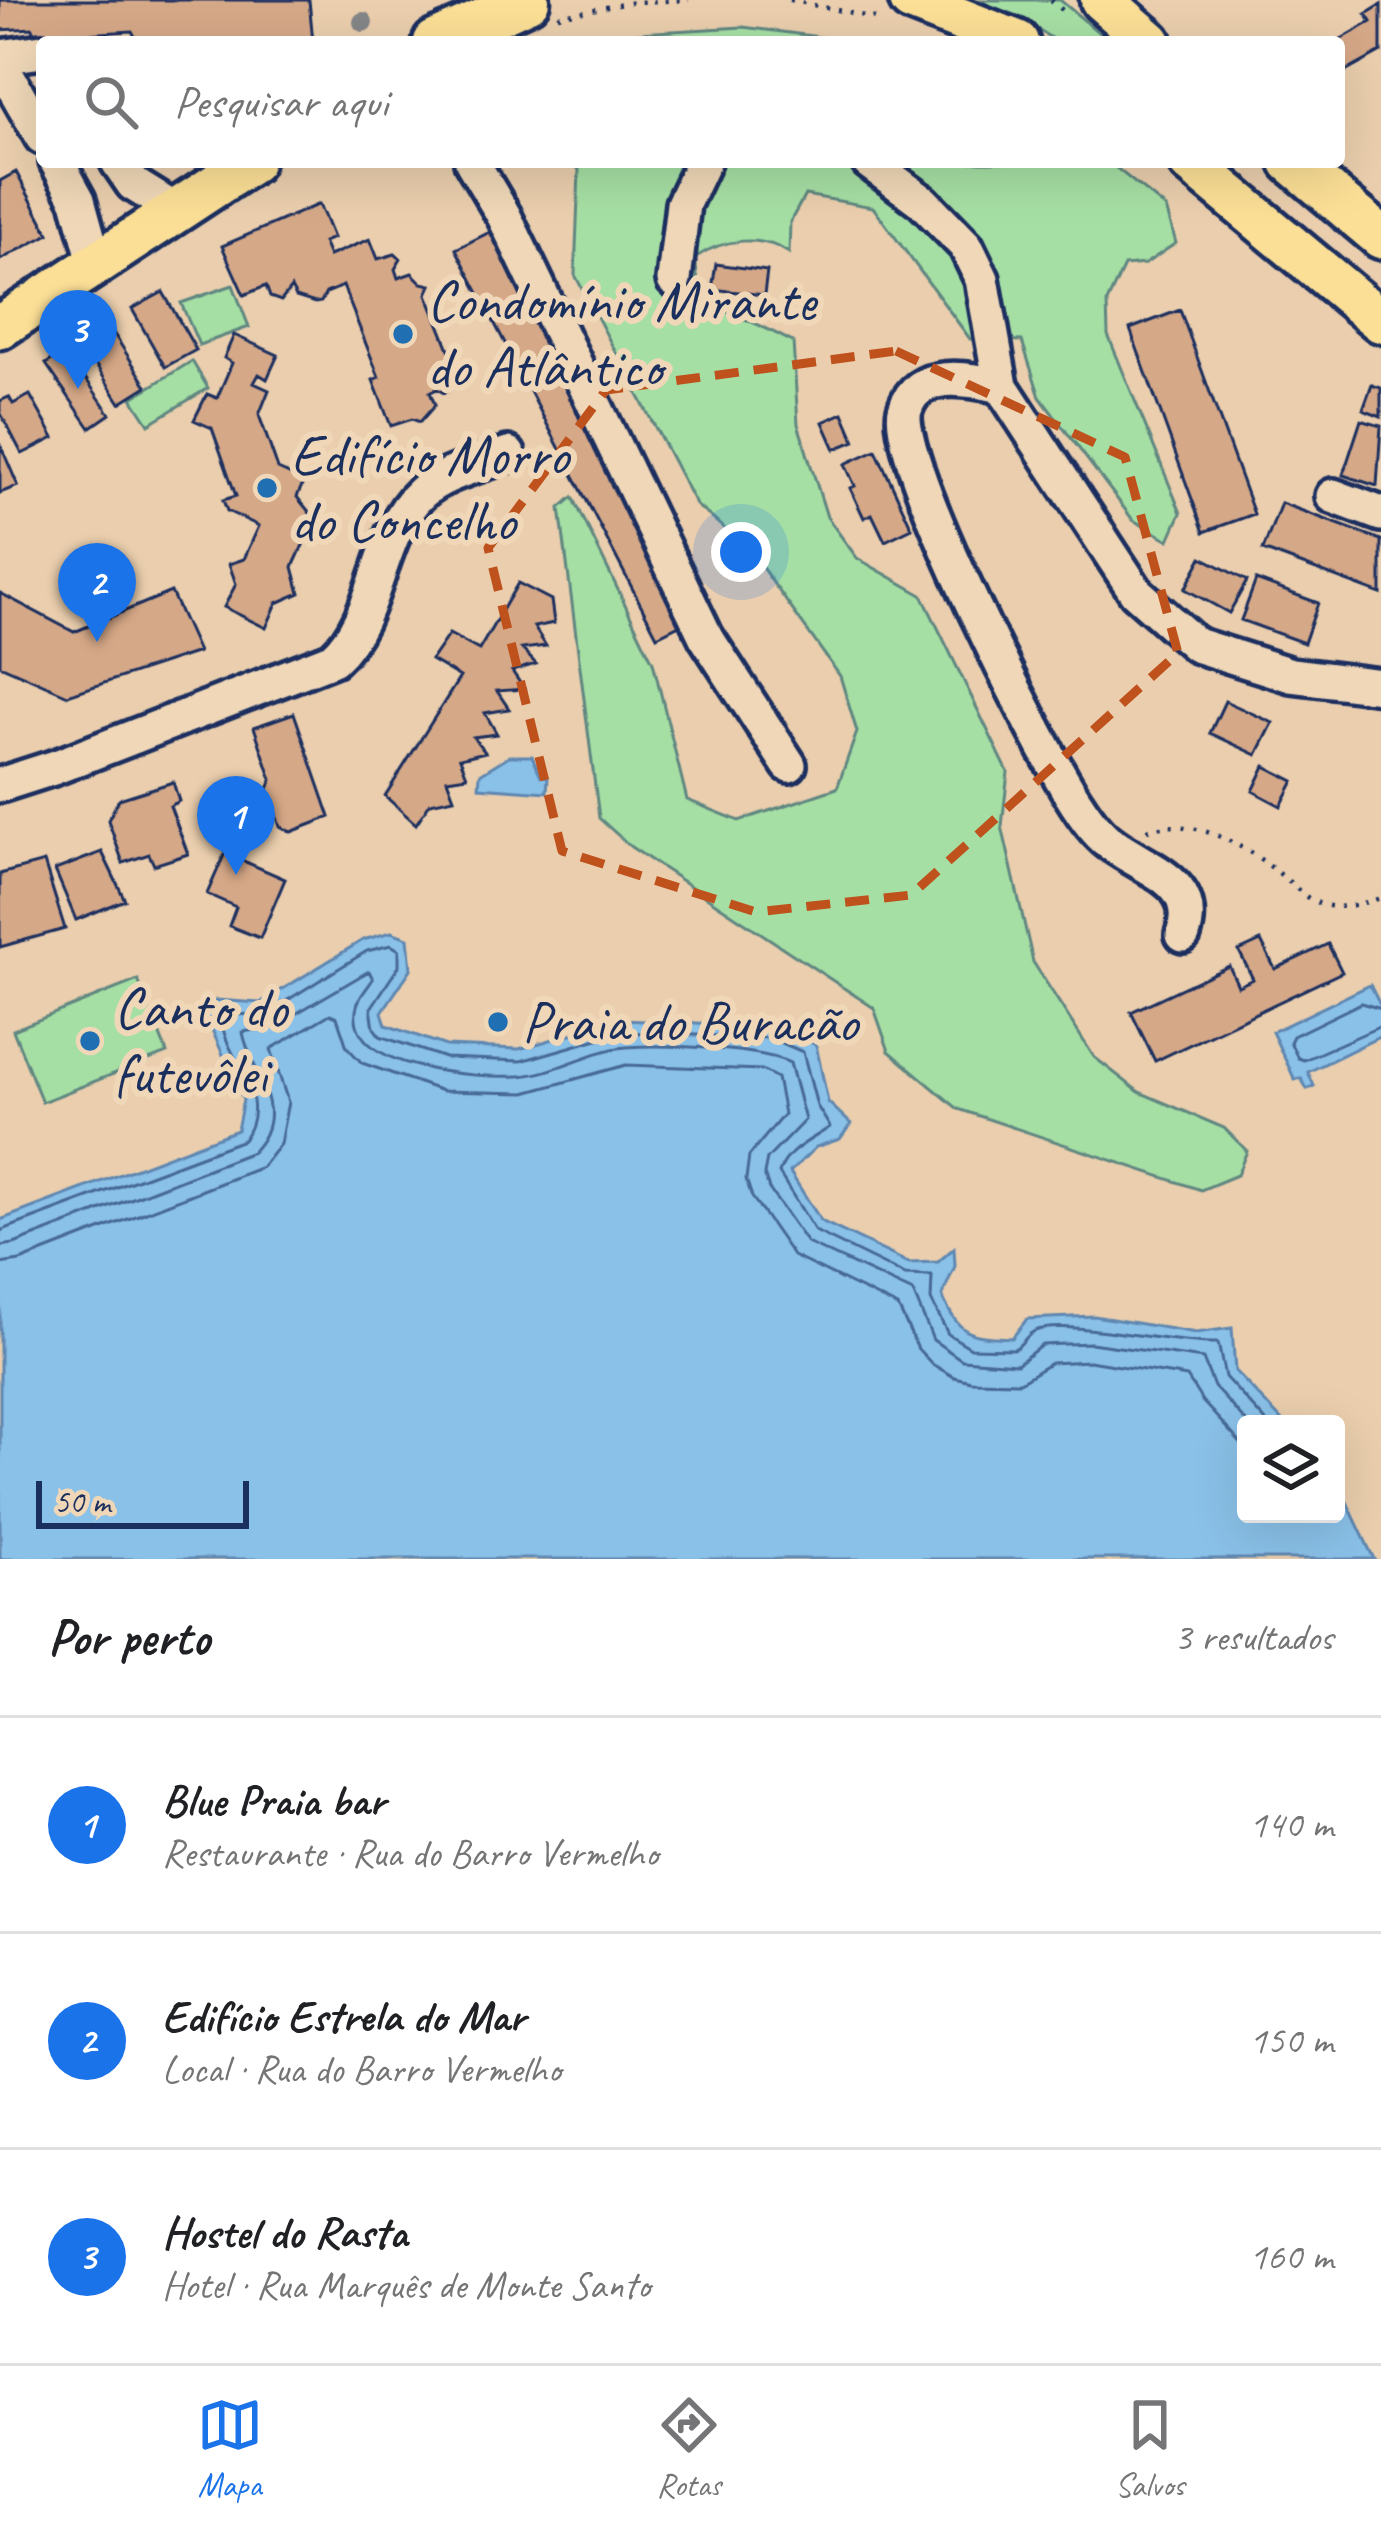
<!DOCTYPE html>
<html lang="pt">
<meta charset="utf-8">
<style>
body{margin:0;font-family:Caveat,sans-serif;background:#f2f2f2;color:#202124}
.controls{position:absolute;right:36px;bottom:36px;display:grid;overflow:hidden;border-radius:12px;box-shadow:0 12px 48px #0002}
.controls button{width:108px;height:108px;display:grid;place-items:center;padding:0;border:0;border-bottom:3px solid #e0e0e0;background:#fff;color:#202124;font:60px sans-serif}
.scale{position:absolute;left:36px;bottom:30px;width:213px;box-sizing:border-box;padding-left:12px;border:6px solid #1b2f5e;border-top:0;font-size:33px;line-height:42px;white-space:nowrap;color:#1b2f5e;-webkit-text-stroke:9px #efd7b7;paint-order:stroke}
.you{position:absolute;left:741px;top:552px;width:42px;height:42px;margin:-30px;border:9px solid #fff;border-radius:50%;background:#1a73e8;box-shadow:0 0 0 18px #1a73e833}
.badge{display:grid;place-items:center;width:78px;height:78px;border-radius:50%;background:#1a73e8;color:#fff;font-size:39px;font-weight:700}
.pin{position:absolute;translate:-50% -99px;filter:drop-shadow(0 3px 6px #0008)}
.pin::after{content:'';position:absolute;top:63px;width:42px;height:36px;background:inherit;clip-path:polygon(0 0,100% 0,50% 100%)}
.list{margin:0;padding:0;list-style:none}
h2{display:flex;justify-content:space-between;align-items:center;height:156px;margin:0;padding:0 48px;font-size:51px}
h2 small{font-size:39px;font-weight:400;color:#757577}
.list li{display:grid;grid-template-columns:78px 1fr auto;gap:36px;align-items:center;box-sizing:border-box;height:216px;padding:0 48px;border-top:3px solid #e0e0e0}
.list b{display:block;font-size:45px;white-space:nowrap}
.list p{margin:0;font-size:39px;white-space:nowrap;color:#757577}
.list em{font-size:39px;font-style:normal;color:#757577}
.icon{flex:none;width:66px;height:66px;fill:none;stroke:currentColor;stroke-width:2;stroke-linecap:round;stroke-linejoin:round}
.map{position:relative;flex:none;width:1381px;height:1559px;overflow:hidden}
.search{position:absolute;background:#fff;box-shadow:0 12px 48px #0002;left:36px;right:36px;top:36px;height:132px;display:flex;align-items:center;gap:30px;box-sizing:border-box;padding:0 42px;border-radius:12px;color:#757577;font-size:45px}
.sheet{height:804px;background:#fff}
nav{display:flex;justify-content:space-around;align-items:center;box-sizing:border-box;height:168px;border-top:3px solid #e0e0e0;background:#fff;font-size:33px;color:#757577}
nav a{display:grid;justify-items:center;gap:6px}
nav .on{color:#1a73e8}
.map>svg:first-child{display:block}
</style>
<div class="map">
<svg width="1381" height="1559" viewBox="0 0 1381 1559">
<rect width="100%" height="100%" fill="#eacead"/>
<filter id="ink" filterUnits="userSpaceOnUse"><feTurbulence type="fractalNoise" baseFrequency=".00833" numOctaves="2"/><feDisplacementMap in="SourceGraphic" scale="24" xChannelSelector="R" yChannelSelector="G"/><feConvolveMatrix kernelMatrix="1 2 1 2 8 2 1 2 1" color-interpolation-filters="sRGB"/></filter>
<g filter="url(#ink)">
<path fill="#a6dfa4" stroke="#608781" stroke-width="3" d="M969,0H1060L1110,42H1057L1037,29Z
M743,27L859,42H589L637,33Z
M573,162H1109L1166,208L1176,243L1145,264L1124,266L1107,302L1108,335L1181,513L1169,540L1133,520L1040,397L1022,341L970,339L873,207L805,195L790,222L789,253C761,234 723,239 696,257C695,300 711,307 747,320C763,326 778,335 793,342L798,424L827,517L857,558L922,595L1008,772L1002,826L1033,962L1094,1057L1139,1092L1224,1128L1247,1151L1237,1175L1201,1190L958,1109L889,1051L874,1008L631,847L599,818L560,508L573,497L653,662L687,800L739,821L837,788L857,732L840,676L748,548L696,505L575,275L579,170Z
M233,285L249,327L199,345L181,303Z
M192,361L208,388L149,424L132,398Z
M138,980L167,1053L42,1102L13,1030Z"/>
<path fill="#8ac1e8" stroke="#5e87b1" stroke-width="3" d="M509,756H532L541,776L548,777L547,792L479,787L480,774Z
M391,932L408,938L411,969L382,1012L386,1025L446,1046L519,1049L620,1020L773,1026L816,1045L828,1102L851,1124L840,1139L816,1147L790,1172L821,1221L909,1263L938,1262L954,1248L955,1266L942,1296C961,1337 969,1336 1012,1338L1027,1319L1094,1316L1196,1333L1232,1328L1235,1371L1285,1424H1246V1514H1336V1479L1374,1559H0V1220L237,1130L243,1100L205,1014L216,1000L260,1003L363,940Z
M1370,985L1381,1007V1036L1308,1072L1314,1086L1307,1089L1301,1078L1295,1080L1272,1032Z"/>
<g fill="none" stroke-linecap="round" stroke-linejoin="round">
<path stroke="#476995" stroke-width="3" d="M1381,1009L1361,1003L1293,1036L1290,1042L1298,1058L1304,1060L1381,1026
M0,1231L243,1140C276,1095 222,1058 221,1015L265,1014L367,951L391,945L399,950V966L371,1008L374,1028L380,1036L445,1058L521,1061L622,1032L770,1038L803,1052L817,1106L830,1127C812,1140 787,1149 779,1173L815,1231L905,1275L932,1276L931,1300L948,1334L971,1348L1014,1349C1022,1345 1027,1334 1035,1331C1066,1318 1174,1345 1218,1343L1225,1377L1268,1424
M0,1246L14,1244L252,1152C293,1111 250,1073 243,1032L273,1027L369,971L373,979C367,989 357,998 356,1011C350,1071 478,1078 519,1076C555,1074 590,1050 626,1047C663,1044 758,1048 790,1063L805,1120L767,1159L764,1174L769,1189L807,1243L913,1292L933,1340L962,1360L1017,1364L1042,1345L1091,1343L1203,1359L1214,1387L1248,1424
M0,1264L20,1261L262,1167L280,1144L288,1102L271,1049L330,1014L337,1017L347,1047L362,1063L442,1091L525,1093L626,1065L762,1070L777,1078L784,1114L749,1156L746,1179L752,1197L793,1256L898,1307L918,1349L932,1364L954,1377L971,1381L1020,1382L1051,1363L1089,1361L1187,1377L1202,1401L1246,1449"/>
</g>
<path fill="#d5a887" stroke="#1b2f5e" stroke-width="3" d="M0,0H309L313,42H138L132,31L35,37L33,28L0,30Z
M1381,5V52L1345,72L1336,42L1371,22L1366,14Z
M16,172L49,234L0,260V181Z
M319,204L333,238L323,242L329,256L370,239L378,259L395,254L401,259L395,269L398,278L412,273L422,283L431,285L427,294L455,364L446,369L451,389L444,393L437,389L430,392L435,405L420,422L412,419L391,426L373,380L379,377L343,286L326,293L321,302L315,303L296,297L291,288L281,301L270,297L266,286L244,295L222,246Z
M494,230L689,620L657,636L456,249Z
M716,264L767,271L764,295L712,289Z
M163,292L196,350L165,367L132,309Z
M1180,310L1254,514L1204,532L1130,329Z
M105,320L147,386L120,403L78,337Z
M234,335L278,355L267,379L259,374L254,383L269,390L259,415L278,469L304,481L297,497L315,519L293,567L300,593L277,603L266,628L224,607L236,584L229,564L244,559L259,526L227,511L223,500L236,496L212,428L194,420L207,394L217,398L232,363L224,358Z
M66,350L110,414L90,428L46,364Z
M1372,385L1381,388V417L1363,410Z
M30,395L54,438L22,454L0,412V401L9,397L13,404Z
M843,413L855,441L835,449L823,422Z
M1361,420L1381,426L1377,486L1343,475Z
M0,444L18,486L0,493Z
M876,450L912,528L885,541L872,514L864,518L850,488L855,486L845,464Z
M1281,503L1381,540V594L1263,550Z
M1202,557L1247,581L1229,613L1185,589Z
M1256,580L1318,603L1304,643L1241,620Z
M518,583L551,600L554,623L534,627L546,646L522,649L536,664L512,671L524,689L497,691L509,709L485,713L497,734L473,737L485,752L460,758L467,776L447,779L454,798L430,803L416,824L385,796L460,677L431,660L449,634L479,650Z
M171,592L198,652L68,695L0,665V593L74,632Z
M1225,701L1273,723L1257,755L1210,733Z
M294,713L330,817L291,832L280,826L267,791L272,780L254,727Z
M1265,766L1294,781L1281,806L1253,791Z
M173,782L179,801L170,806L188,854L154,865L149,854L123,863L108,820L119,799Z
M102,852L125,900L76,920L55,870Z
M225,853L285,879L260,938L229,926L236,907L207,894Z
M44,862L65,929L0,947V874Z
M1261,941L1275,969L1328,944L1342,972L1155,1061L1131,1012L1229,966L1238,986L1253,979L1239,951Z"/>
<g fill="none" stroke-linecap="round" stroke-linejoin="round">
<g stroke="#1b2f5e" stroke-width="42">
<path id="minor" d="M0,57L42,51
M0,63L42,137
M57,162L78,200L96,265
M118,162L133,184L178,212
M472,162L504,216L706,637L789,765
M869,162L923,202L966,246L982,279L1001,386L1136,592L1196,645L1291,675L1381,686
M674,280L683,204L703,162
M1001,386C969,379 917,368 905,410C891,456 1043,753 1077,804C1086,818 1099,836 1113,845C1149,871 1200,882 1183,935
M1333,496L1381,514
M0,785L56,767L333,659C380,617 376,534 421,493C442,473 481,465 508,454"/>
</g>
<g stroke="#1b2f5e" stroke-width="51">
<path id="major" d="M911,0L1017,42
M1102,0L1150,42
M435,42L528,0
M1190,162L1381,321
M1292,162L1381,237
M0,327L251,162"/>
</g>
<path stroke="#1b2f5e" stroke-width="4.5" stroke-dasharray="3 9" stroke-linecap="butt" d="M790,0L879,19
M1051,0L1069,16
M558,16L634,2L689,0
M1147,830C1197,815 1249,848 1286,879C1299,890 1307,901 1325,905C1343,910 1363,903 1381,898"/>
<use href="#minor" stroke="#efd7b7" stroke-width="33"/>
<use href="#major" stroke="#fbdf96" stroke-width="42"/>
</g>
<circle fill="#848587" cx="363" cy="22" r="10"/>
</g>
<path fill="none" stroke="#bf511c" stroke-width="9" stroke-dasharray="24 15" stroke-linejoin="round" d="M896,351L1125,457L1178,653L911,895L756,912L562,851L488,548L606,390Z"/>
<g fill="#1f6fb2" stroke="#efd7b7" stroke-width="4.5">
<circle cx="403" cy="334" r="12"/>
<circle cx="267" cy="488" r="12"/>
<circle cx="498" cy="1022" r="12"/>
<circle cx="90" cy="1041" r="12"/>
</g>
<g text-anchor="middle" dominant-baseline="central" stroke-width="12" stroke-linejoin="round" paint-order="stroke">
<g font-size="57" fill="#1b2f5e" stroke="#efd7b7" text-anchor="start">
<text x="427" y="301">Condomínio Mirante<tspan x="427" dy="66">do Atlântico</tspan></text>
<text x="291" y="455">Edifício Morro<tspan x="291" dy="66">do Concelho</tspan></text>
<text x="114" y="1008">Canto do<tspan x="114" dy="66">futevôlei</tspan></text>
<text x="522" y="1022">Praia do Buracão</text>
</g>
</g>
</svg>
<div class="controls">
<button><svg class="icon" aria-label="layers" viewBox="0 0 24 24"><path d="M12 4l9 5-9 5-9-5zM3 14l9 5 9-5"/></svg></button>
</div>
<div class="scale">50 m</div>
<div class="you"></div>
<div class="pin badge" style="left:236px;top:875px">1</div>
<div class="pin badge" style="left:97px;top:642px">2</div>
<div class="pin badge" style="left:78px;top:389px">3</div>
<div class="search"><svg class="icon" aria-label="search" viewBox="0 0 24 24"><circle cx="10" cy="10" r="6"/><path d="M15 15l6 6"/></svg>Pesquisar aqui</div>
</div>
<section class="sheet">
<h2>Por perto<small>3 resultados</small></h2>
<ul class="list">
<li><span class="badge">1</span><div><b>Blue Praia bar</b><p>Restaurante · Rua do Barro Vermelho</p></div><em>140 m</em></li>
<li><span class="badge">2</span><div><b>Edifício Estrela do Mar</b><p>Local · Rua do Barro Vermelho</p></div><em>150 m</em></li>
<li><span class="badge">3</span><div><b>Hostel do Rasta</b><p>Hotel · Rua Marquês de Monte Santo</p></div><em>160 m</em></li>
</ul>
</section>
<nav>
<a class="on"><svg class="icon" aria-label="map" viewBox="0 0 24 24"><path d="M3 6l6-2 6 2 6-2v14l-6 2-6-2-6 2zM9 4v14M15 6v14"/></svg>Mapa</a>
<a><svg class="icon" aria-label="directions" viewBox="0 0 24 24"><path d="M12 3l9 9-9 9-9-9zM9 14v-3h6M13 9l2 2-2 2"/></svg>Rotas</a>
<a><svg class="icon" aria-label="saved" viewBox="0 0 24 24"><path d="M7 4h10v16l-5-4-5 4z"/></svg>Salvos</a>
</nav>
